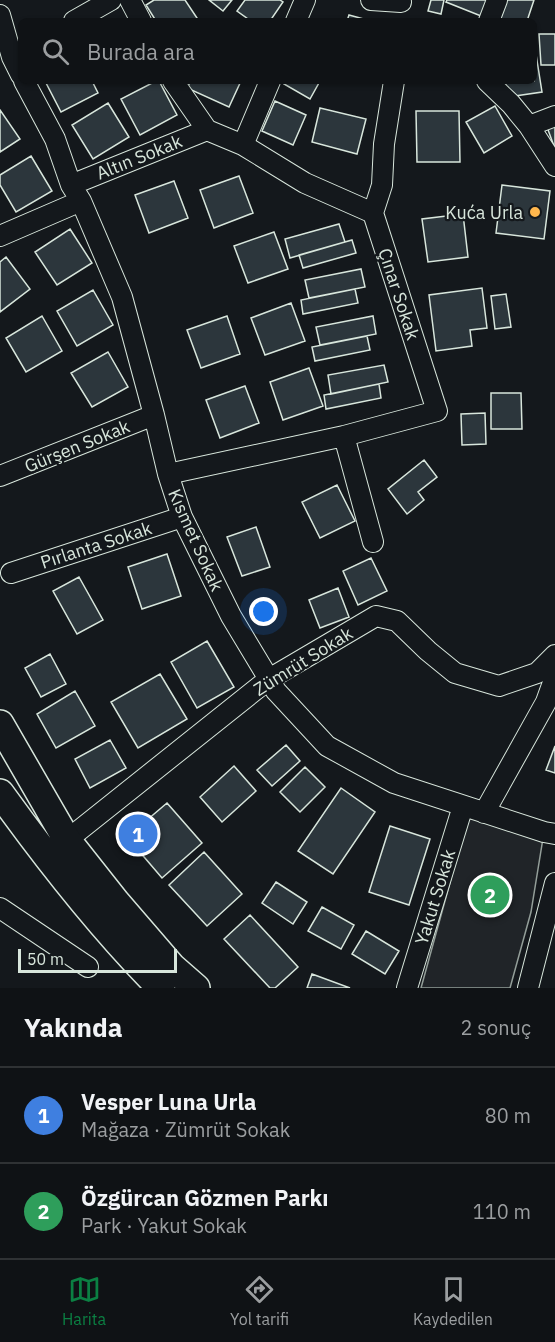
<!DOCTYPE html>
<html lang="tr">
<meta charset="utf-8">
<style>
body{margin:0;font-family:"IBM Plex Sans",sans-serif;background:#181b1e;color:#f1f3f6}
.scale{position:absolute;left:18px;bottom:15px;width:159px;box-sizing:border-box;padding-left:6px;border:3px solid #d8e6dc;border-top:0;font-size:16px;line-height:21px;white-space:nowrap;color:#d8e6dc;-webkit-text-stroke:4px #14181c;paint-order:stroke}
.you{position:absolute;left:264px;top:612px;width:21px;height:21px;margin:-15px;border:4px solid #fff;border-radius:50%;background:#1a73e8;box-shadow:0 0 0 9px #1a73e833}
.badge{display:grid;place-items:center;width:39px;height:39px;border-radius:50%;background:#0b8043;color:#fff;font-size:20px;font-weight:700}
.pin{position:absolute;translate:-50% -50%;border:3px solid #fff;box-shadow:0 2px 6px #0006}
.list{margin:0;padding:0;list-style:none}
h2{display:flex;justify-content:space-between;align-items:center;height:78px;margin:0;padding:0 24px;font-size:26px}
h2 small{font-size:20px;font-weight:400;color:#9b9ea0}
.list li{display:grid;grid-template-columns:39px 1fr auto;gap:18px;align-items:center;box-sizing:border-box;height:96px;padding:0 24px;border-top:2px solid #2f3234}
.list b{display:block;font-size:22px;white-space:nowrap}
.list p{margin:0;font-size:20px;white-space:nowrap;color:#9b9ea0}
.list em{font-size:20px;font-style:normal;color:#9b9ea0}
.icon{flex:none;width:33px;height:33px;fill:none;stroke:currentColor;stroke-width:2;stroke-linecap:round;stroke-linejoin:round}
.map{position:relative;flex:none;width:555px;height:988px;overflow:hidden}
.search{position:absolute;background:#0f1215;box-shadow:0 2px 4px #0004;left:18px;right:18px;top:18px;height:66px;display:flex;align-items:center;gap:15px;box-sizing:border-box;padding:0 21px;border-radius:9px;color:#9b9ea0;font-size:22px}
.sheet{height:270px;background:#0f1215}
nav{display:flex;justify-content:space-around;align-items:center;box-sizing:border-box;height:84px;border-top:2px solid #2f3234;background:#0f1215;font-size:16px;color:#9b9ea0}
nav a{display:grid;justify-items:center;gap:3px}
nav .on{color:#0b8043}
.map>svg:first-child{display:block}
</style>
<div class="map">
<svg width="555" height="988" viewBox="0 0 555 988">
<rect width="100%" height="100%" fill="#14181c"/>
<path fill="#202428" stroke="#939e99" stroke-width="1.5" d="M463,806L544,832L531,912L510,988H421L451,879Z"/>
<path fill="#2c363c" stroke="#d8e6dc" stroke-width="1.5" d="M154,0H185L199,21H156L146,5Z
M209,0H232L223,11Z
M245,0H280L283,2L270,21H251L237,11Z
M431,0H444L441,14L428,11Z
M447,0H487L481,16L446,2Z
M504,0H534L527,21H498Z
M349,15L371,21H347Z
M539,34H555V65H541Z
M534,48H535L542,92L508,97L505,81H534Z
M45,81H92L98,93L61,112Z
M156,81H159L177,115L140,135L121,99Z
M191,81H241L229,107L187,88Z
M286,81H320L310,99L284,84Z
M275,101L306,115L293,145L262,131Z
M108,103L129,137L93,159L72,125Z
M495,106L512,136L484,153L466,122Z
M320,108L366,119L357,154L312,142Z
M0,110L20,139L0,152Z
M416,111H459L460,162H417Z
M555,124V149L547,127Z
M31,156L52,191L16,212L0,185V175Z
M239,176L253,213L214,228L200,190Z
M174,181L188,218L149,233L135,195Z
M502,185L550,191L544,239L496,233Z
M463,214L468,257L428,262L422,219Z
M339,224L345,242L290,258L285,239Z
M70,229L92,263L57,285L35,252Z
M274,232L288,269L248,283L234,246Z
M352,240L356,253L303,268L299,255Z
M6,257L30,289L0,312V262Z
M361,269L365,287L309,298L305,280Z
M482,288L487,328L470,330L472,346L436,351L429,295Z
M355,289L358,303L303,314L301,300Z
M93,290L113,325L77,346L57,311Z
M506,294L511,327L495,329L491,296Z
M291,303L305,341L265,355L251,318Z
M42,316L62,351L26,372L6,338Z
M227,316L240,354L201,368L187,330Z
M373,316L376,334L320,345L316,327Z
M367,336L370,350L315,361L312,347Z
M108,352L128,387L92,407L71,373Z
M384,365L388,382L331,394L328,375Z
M309,368L323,406L283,420L270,382Z
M379,384L381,398L326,409L324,395Z
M245,386L259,423L220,438L206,400Z
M491,393H521L522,429H491Z
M485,413L486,444L462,445L461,414Z
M424,460L437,477L418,492L424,500L407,514L388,489Z
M337,485L355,521L320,538L302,502Z
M256,527L270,567L242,576L227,537Z
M167,554L181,596L142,609L128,567Z
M371,558L387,591L358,605L343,571Z
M79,577L103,620L77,634L53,591Z
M338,588L349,617L320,628L309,600Z
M207,641L234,687L197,708L171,662Z
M50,654L66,684L41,697L25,668Z
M160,674L187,719L138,748L111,702Z
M75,691L95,726L56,748L37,714Z
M110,740L126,768L90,788L75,759Z
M286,745L300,761L272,786L257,770Z
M555,746V773L546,770Z
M234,766L256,791L222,822L200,797Z
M305,767L325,787L300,812L280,792Z
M341,788L375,812L333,874L298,851Z
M167,803L202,843L162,878L127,837Z
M390,826L430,839L409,905L369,892Z
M204,852L242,894L207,926L169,885Z
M276,882L307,902L293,924L262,903Z
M322,907L354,925L341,949L308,931Z
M250,915L298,967L275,988H270L224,939Z
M366,931L399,951L385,974L352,954Z
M312,974L350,988H307Z"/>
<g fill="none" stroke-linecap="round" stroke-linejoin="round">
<g stroke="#d8e6dc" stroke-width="22">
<path id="street" d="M130,0L141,21
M371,0L401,2
M0,15L12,57L21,75
M74,21L111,0
M296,21L305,0
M489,21L497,0
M24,81L55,139L71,185L81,201L122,297L154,415L168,474L182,517L231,616L276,691L327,746L394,783L544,832L555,834
M173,81L207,130
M487,81L511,104L529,126L555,116
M529,126L555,166
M207,130L243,145L305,183L373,213
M243,145L270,81
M71,185L207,130
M0,236L81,201
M344,436L373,542
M168,474L344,436L437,411L373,213L382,185L384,144L394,81
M0,476L154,415
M11,573L182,517
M484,813L546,702L555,677
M67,840L269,679L376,616L397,621L428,651L455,673L499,686L537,673L555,655
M0,908L88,967
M407,988L463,806
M528,988L555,883"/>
</g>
<g stroke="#d8e6dc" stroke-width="30">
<path id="secondary" d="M0,724L67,840L116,902L172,967L196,988
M0,793C49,861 101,928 161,988"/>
</g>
<use href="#street" stroke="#14181c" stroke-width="20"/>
<use href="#secondary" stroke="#14181c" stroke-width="27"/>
</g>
<circle fill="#ffb74d" stroke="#14181c" stroke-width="2" cx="535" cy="212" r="6"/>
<g text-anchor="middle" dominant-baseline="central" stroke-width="4.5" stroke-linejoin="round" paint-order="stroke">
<g font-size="18" fill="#d8e6dc" stroke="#14181c">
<text transform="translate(139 157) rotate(-22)">Altın Sokak</text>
<text transform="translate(399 294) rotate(72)">Çınar Sokak</text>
<text transform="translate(77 446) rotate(-22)">Gürşen Sokak</text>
<text transform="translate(196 540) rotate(66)">Kısmet Sokak</text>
<text transform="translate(96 545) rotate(-18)">Pırlanta Sokak</text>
<text transform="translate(303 661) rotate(-32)">Zümrüt Sokak</text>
<text transform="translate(435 897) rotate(-73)">Yakut Sokak</text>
</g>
<g font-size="18" fill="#d8e6dc" stroke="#14181c" text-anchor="end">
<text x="523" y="212">Kuća Urla</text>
</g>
</g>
</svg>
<div class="scale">50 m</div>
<div class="you"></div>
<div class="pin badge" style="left:138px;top:834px;background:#3f7fe0">1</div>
<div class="pin badge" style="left:490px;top:895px;background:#2e9e5b">2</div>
<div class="search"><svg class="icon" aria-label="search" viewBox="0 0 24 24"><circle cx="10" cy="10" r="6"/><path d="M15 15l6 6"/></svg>Burada ara</div>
</div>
<section class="sheet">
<h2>Yakında<small>2 sonuç</small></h2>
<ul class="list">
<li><span class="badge" style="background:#3f7fe0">1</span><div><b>Vesper Luna Urla</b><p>Mağaza · Zümrüt Sokak</p></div><em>80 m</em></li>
<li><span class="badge" style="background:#2e9e5b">2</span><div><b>Özgürcan Gözmen Parkı</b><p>Park · Yakut Sokak</p></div><em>110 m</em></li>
</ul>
</section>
<nav>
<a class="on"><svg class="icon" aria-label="map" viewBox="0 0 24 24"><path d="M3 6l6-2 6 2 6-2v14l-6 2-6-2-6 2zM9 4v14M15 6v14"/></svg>Harita</a>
<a><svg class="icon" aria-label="directions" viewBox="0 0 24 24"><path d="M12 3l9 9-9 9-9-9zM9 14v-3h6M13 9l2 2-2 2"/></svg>Yol tarifi</a>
<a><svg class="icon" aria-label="saved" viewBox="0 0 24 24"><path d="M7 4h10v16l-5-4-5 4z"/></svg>Kaydedilen</a>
</nav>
